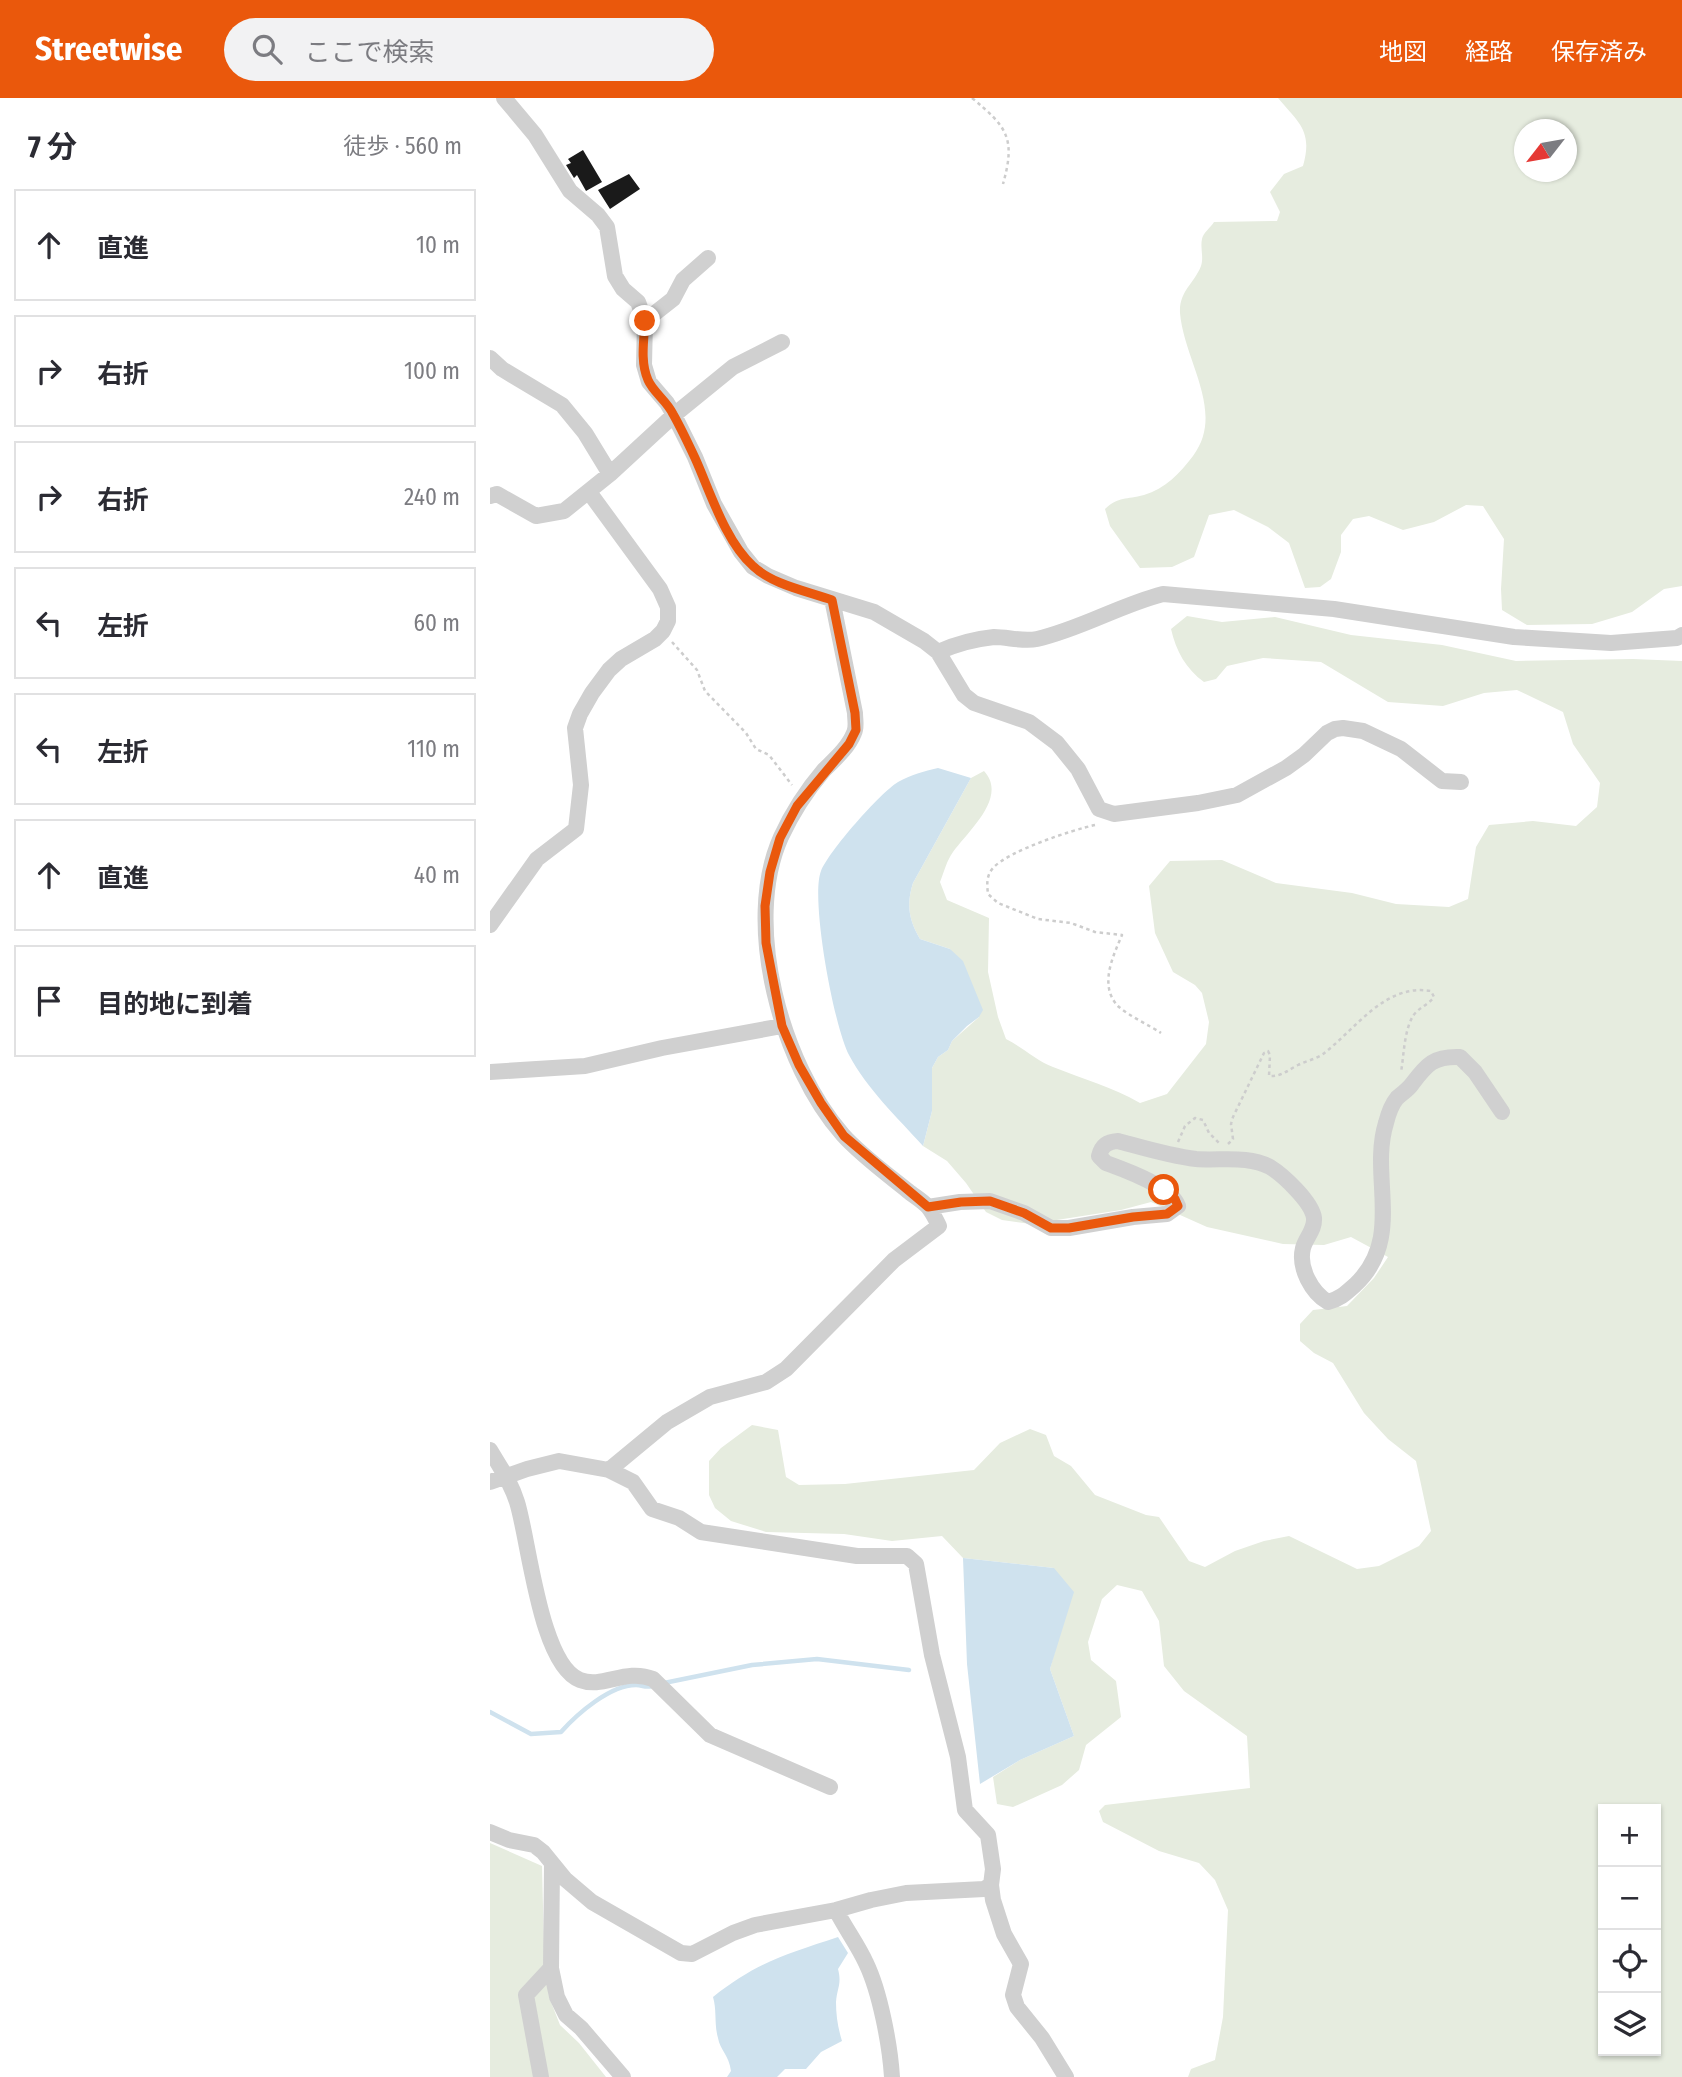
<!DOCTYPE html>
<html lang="ja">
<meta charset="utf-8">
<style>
body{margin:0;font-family:"Fira Sans Condensed","Noto Sans JP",sans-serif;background:#f2f2f3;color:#2b2b33}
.controls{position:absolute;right:21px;bottom:21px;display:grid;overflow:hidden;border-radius:0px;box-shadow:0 2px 5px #0004}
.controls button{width:63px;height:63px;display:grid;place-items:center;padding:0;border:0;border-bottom:2px solid #e1e1e2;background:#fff;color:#2b2b33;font:35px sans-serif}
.compass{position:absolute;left:1024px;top:21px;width:63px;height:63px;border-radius:50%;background:#fff;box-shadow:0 2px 5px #0004;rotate:239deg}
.stop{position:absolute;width:21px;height:21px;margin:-16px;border:5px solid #ea580c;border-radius:50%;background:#fff}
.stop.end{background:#ea580c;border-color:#fff;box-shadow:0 2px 7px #0008}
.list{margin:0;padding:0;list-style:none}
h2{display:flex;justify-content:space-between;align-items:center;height:91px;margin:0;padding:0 28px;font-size:30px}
h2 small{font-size:23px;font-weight:400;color:#7c7c81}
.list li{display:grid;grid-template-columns:46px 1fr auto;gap:21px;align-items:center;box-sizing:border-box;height:112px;margin:0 14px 14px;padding:0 14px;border:2px solid #e1e1e2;border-radius:0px}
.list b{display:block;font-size:26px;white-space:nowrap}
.list em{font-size:23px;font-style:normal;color:#7c7c81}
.icon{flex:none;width:38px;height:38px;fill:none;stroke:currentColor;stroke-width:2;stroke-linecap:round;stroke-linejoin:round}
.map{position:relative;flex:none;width:1192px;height:1979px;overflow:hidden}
header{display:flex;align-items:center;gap:42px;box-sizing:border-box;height:98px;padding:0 35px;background:#ea580c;color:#fff}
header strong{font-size:33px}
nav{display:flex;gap:38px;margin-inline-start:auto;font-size:24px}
.search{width:490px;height:63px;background:#f2f2f3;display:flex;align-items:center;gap:18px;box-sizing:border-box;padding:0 24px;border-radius:38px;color:#7c7c81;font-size:26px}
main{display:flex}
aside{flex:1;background:#fff}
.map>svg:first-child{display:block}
</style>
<header>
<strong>Streetwise</strong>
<div class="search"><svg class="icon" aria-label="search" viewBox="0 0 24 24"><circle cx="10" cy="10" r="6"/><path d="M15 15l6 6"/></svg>ここで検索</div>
<nav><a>地図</a><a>経路</a><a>保存済み</a></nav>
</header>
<main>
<aside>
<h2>7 分<small>徒歩 · 560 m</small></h2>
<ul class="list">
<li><svg class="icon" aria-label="ahead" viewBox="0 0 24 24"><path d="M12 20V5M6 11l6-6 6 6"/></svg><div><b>直進</b></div><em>10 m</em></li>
<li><svg class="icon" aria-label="right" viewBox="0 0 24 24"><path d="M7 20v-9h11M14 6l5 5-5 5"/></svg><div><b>右折</b></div><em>100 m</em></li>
<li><svg class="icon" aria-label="right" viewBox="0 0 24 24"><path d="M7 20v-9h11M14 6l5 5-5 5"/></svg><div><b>右折</b></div><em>240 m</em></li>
<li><svg class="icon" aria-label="left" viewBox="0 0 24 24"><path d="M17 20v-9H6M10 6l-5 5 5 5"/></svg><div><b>左折</b></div><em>60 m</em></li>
<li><svg class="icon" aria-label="left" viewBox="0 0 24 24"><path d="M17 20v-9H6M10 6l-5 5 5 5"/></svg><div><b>左折</b></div><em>110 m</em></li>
<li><svg class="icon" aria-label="ahead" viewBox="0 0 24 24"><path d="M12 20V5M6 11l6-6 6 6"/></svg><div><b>直進</b></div><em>40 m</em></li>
<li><svg class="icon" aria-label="arrive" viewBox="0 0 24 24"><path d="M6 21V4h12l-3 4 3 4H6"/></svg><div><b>目的地に到着</b></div></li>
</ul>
</aside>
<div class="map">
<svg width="1192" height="1979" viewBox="0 0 1192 1979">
<rect width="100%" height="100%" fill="#fff"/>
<path fill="#e6ecdf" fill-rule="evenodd" d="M788,0H1192V488L1174,491L1142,514L1102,526L1037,527L1012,512L1011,491L1014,441L993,408L976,407L944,424L913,432L879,418L863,421L851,437V454L841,481L830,489L815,490L799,445L778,429L744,412L719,417L704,459L682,469L650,470L620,428L615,411C629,398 636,402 654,397C675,391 690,375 703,358C736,314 694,263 690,215C689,193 704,186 711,168C714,159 710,150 712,141C713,135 721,129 724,124L787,123L790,114L780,94L794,76L813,68C823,33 809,25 788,0ZM1034,32H1076V74H1034Z
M697,518L732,524L785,519L861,537L952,547L1026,563L1143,561L1192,563V1979H698L701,1971L725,1962L733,1919L738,1812L725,1782L709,1765L669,1753L613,1724L609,1713L615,1707L760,1690L757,1638L694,1593L674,1568L669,1523L652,1493L627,1487L612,1501L598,1544L601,1562L626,1583L631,1619L596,1647L589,1672L572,1687L523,1709L507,1706L503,1679L530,1662L584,1638L560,1571L570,1534L564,1470L473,1460L452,1438L402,1443L354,1436L276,1434L241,1423L225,1410L219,1397V1363L231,1350L262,1327L288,1332L296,1379L309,1387L355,1386L484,1372L510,1345L540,1331L556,1337L564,1358L581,1368L605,1397L656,1417L669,1419L699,1463L715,1469L745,1453L774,1443L799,1438L867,1471L889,1468L929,1448L941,1433L926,1363L898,1341L874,1315L843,1265L824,1255L810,1243V1226L823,1212L857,1208L884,1180L898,1159L861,1139L834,1147L793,1146L717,1129L661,1104L631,1112L541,1126L512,1122L496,1114L476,1085L457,1063L433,1048L442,1013V970L448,959L458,952L462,943L489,919L460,851L430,841C419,822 416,807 423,785L481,680L494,673C518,699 479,732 463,754C457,762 454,774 450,784L457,802L499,820L498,874L508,919L516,941C532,949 547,963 563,969C593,981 622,989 650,1005L677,996L716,946L719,924L712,895L705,887L683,874L665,835L659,788L680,763L732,762L786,785L862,795L906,806L959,809L978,801L986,749L999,727L1043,723L1086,728L1107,709L1110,685L1083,646L1073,614L1027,592L994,595L953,608L898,604L831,564L773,560L737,568L726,581L714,584C696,571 686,553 681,531ZM1113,1711H1166V1953H1113Z
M0,1745L52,1768L54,1850L59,1899L70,1927L89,1945L116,1979H0Z"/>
<path fill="#cfe2ee" d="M448,670L481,680L423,785C416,807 419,822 430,841L460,851L473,863L493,912L489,919L477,928L462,943L458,952L448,959L442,970V1013L433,1048C407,1019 377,991 359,957C344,929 320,800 331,773C339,753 390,695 408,684C421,677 434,673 448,670Z
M473,1460L564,1470L584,1494L560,1571L584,1638L530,1662L490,1686L477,1566Z
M348,1839L358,1855L348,1871C352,1886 347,1890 346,1904C346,1918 348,1930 352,1943L331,1954L316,1971H295L287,1979H237L241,1973C239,1957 230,1952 228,1940C224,1926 227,1912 223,1899C267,1864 297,1856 348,1839Z"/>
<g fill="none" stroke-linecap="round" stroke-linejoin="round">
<path stroke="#cfe2ee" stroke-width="4.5" d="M174,1585L262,1567L327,1561L419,1572
M0,1614L41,1636L71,1634C87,1616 120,1587 146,1587C153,1587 155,1590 162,1588"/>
</g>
<path fill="#1a1a1a" d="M93,52L112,84L96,93L87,77L84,80L76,67L81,65L78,61Z
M139,76L150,91L120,111L108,92Z"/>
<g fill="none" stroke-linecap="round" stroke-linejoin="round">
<path stroke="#cdcdcd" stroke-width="2.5" stroke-dasharray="3.5 3.5" stroke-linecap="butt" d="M482,0C517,29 526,40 513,86
M182,544L207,572L215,593L256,635L266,651L279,657L302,687
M605,727C582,732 518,753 503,770C496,778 497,787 498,796L508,805L548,821L581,825L605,834L632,837C623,858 608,889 629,909C641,919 659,927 671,935
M688,1044L695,1028L705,1020L713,1022L719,1035L729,1045
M738,1046L743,1041L741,1026L743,1019L774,955L778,953L780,957L779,978C791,979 798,972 808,967C816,963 826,961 833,956C866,931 895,885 941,893L944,899C938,907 928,910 923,918C914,933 914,957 911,974"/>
<path stroke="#d0d0d0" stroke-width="16" d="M155,223L183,201L193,182L218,160
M292,244L243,269L184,317L205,359L224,406L251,454L263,469L278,478L306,490L384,514L434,543L448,554L474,597L484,605L539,624L567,645L588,671L609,711L624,716L708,705L747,697L796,670L814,657L837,635L845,631L853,630L873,633L911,651L952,683L971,684
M0,260L12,271L72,307L95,335L120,376
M0,398L7,396L46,418L74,413L120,376L184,317L177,305L159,284L154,267L155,223L148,204L133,191L125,178L117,129L108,117L80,93L45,37L14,0
M448,554C466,546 484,541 504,539C518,539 533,544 547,541C591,531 630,507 673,496L844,511L1024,539L1121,545L1187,540L1192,537
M0,827L47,761L86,731L91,687L85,630L90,616L102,595L119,572L131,561L165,541L173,533L178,523V509L170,491L99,394
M0,974L95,968L172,950L292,928
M438,1109L470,1104L500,1103L534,1115L561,1130H579L643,1119L677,1116L688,1108C681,1088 635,1072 616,1065L609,1058C612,1047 617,1044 628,1043C654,1050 680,1058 706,1061C730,1063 758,1057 780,1069C793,1077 822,1104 824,1120C825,1132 816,1139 813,1150C808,1170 822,1195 838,1204C850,1201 856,1195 865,1187C915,1140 879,1079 896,1025C898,1017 902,1006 907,1000C912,995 918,992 922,986C937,966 944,958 970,959L985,974L1012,1014
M0,1352C10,1369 21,1384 27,1404C39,1442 50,1567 90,1582C113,1591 135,1570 163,1581L220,1637L340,1689
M119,1372L177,1324L220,1299L276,1284L296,1271L404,1162L449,1128C446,1122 443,1115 438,1109C433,1103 424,1098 418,1093C397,1076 371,1057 353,1037C292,968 252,826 291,739C302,715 317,692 334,672C345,661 358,650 364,635C367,629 365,622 365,615L342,501
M0,1384L37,1371L69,1363L119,1372L143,1384L162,1411L189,1420L211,1434L367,1458H417L426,1466L442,1557L468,1659L475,1712L498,1737L503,1771L501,1787L503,1802L514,1836L531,1866L523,1897L527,1909L552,1940L576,1979
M0,1734L19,1742L44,1747L53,1754L75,1781L102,1804L191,1855L202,1856L243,1835L265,1827L346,1812L381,1802L416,1795L494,1791L501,1787
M62,1766L61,1870L67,1899L76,1917L91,1930L133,1979
M346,1812C355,1830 368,1847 376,1865C390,1894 400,1947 402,1979
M51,1979L36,1897L61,1870"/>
</g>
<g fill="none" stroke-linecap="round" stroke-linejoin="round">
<path stroke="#ea580c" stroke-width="9" d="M155,223C154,242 150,264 158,282C163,294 177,303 183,316C191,330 198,345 205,360C220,393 235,443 263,468C283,487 317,493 342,502L365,615L366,632L359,646L307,708L290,740L280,774L275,808L276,845L292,928L309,967L331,1005L354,1038L438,1109L471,1104L500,1103L534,1115L561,1130H579L643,1119L677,1116L688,1108L685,1101L674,1092"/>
</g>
</svg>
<div class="controls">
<button>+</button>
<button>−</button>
<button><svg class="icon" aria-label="locate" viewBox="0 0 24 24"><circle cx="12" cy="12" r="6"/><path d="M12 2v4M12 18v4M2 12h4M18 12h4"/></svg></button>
<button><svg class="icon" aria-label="layers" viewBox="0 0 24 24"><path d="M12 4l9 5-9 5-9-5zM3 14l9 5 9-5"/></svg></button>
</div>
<svg class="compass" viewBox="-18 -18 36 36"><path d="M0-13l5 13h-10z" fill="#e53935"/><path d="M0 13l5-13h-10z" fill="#7c7c81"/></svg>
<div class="stop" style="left:674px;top:1092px"></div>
<div class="stop end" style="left:155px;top:223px"></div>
</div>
</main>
